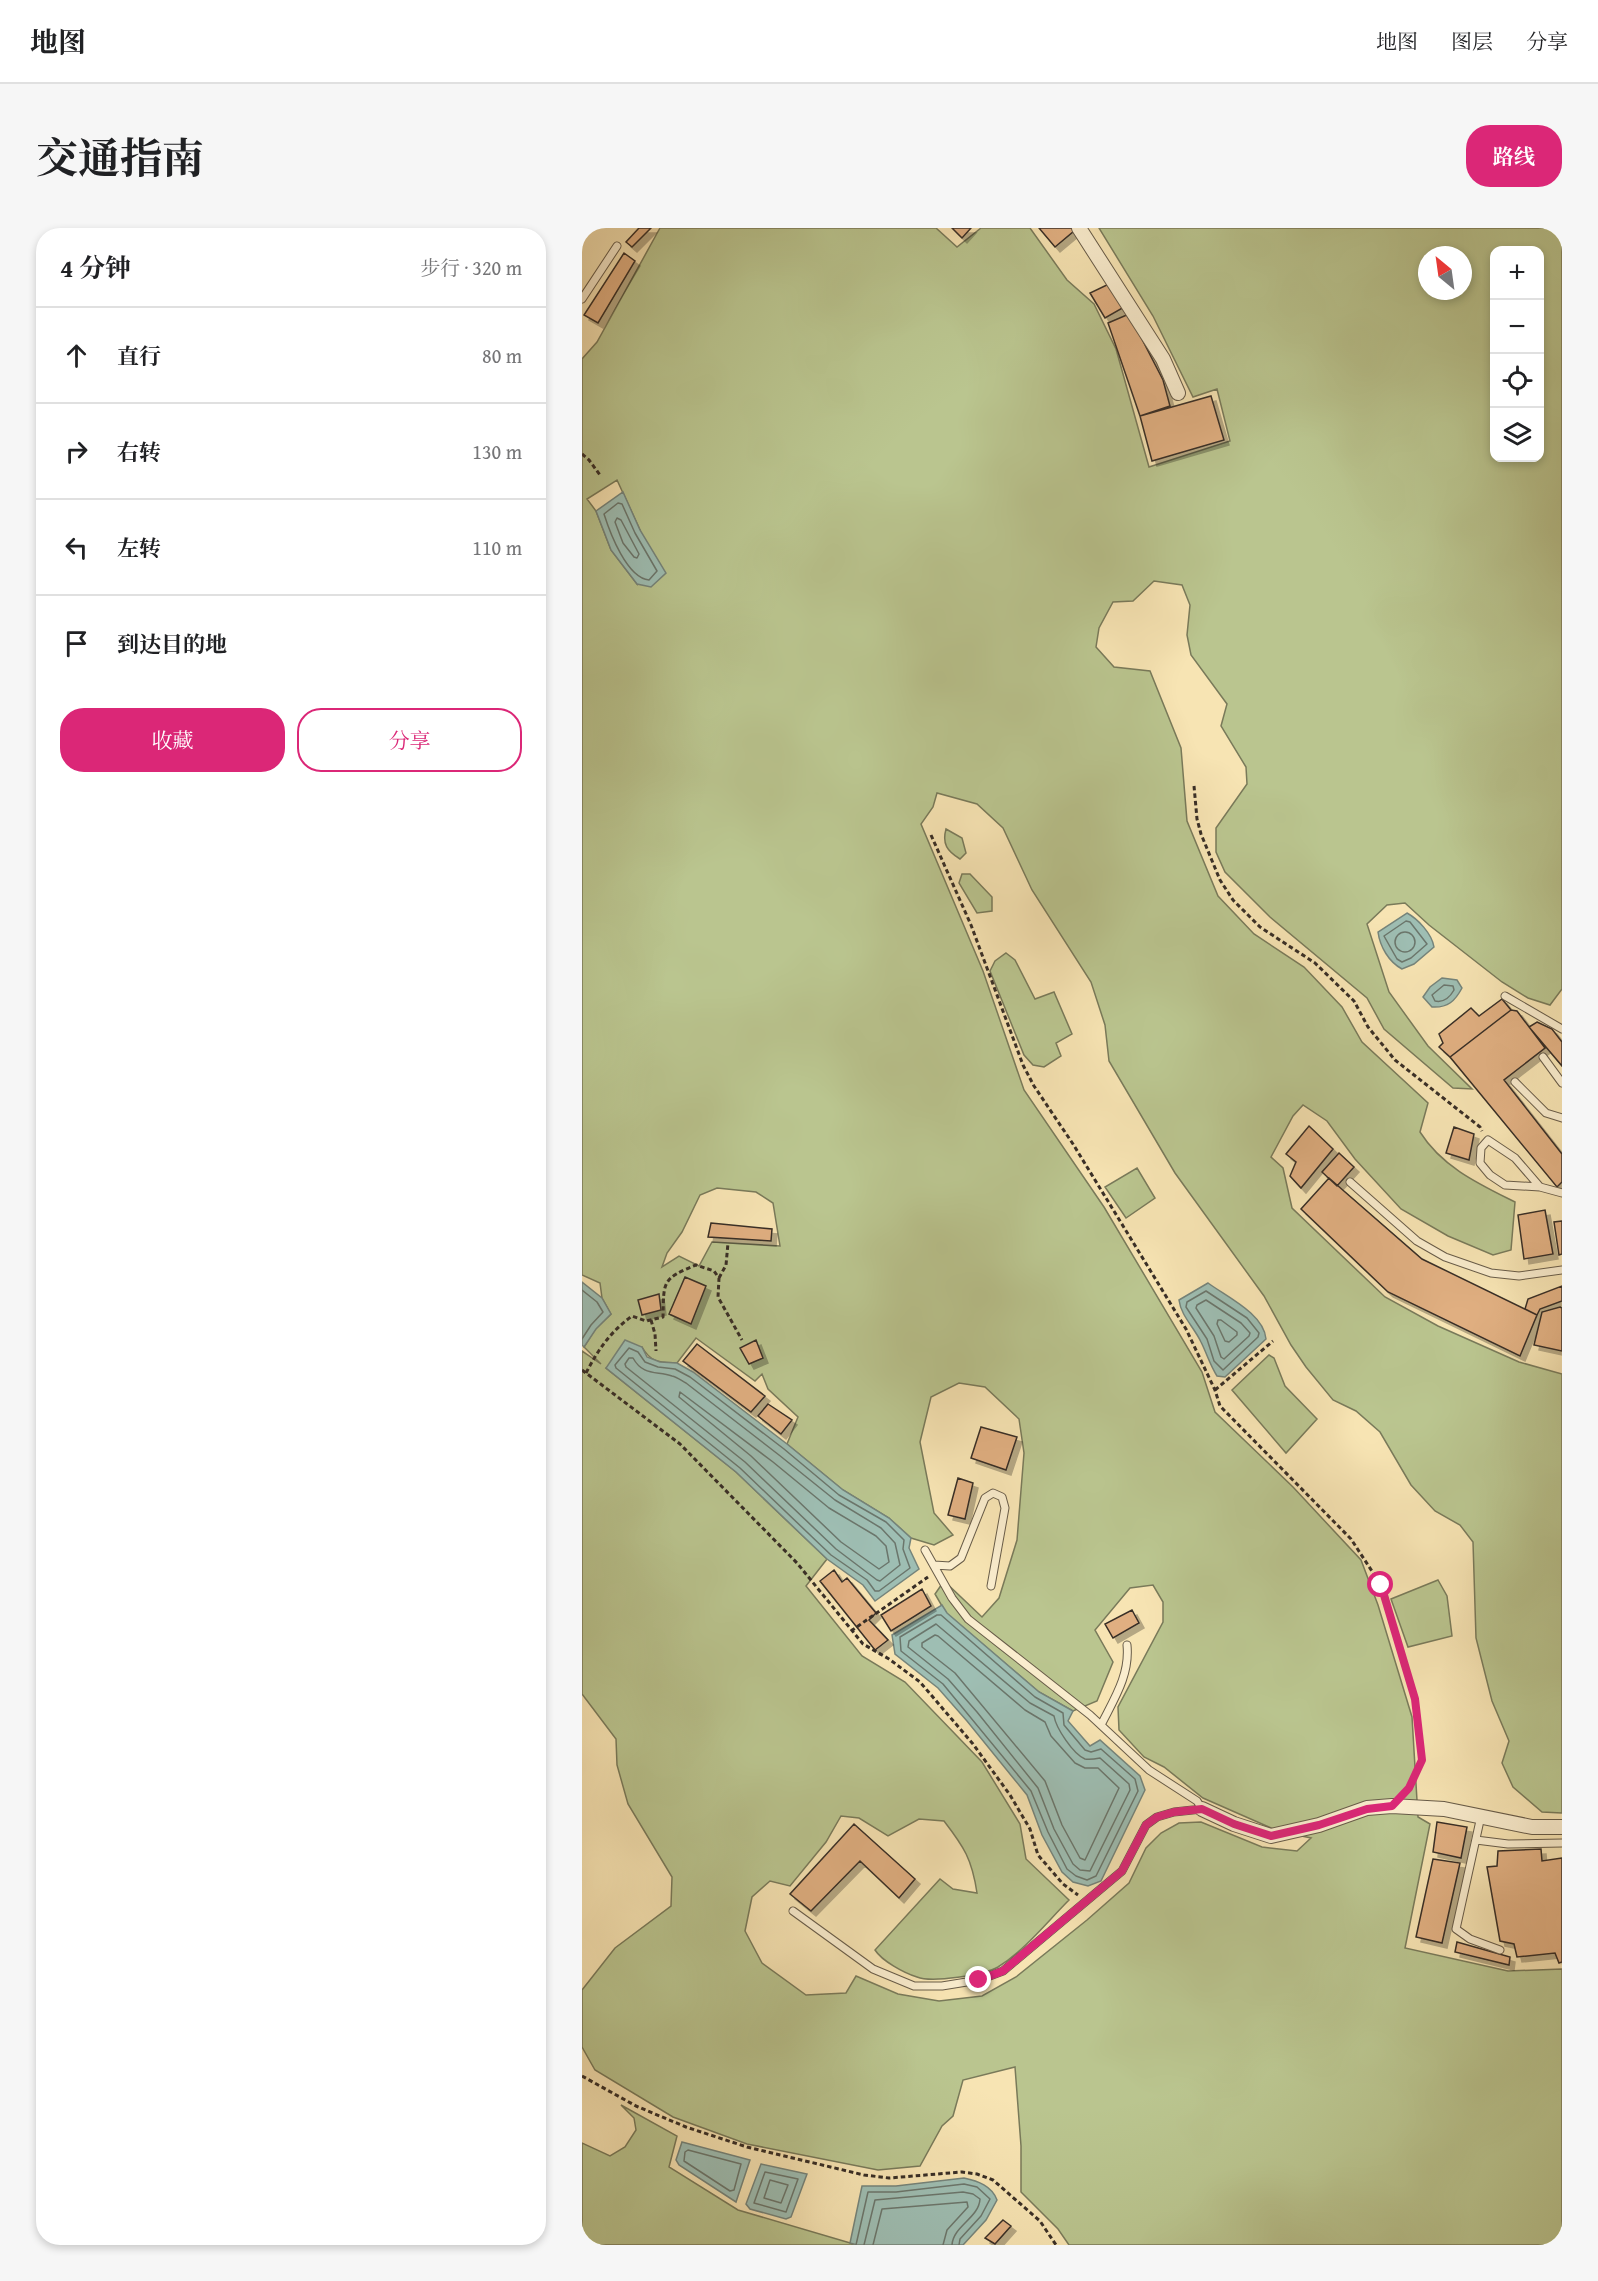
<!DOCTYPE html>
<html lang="zh">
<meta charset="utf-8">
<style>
body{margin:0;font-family:"Gentium Book Plus","Noto Serif SC",serif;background:#f6f6f6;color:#202124}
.controls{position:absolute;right:18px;top:18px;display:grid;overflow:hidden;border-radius:12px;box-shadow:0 3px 9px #0003}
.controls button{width:54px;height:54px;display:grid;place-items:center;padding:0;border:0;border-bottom:2px solid #e0e0e0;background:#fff;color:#202124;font:30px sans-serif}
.compass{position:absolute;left:836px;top:18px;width:54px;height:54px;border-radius:50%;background:#fff;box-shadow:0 3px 9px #0003;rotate:331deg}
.stop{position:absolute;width:18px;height:18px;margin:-14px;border:4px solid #db2777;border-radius:50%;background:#fff}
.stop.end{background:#db2777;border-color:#fff;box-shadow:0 2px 6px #0008}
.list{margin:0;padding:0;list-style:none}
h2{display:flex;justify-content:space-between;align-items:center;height:78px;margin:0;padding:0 24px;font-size:26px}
h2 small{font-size:20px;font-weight:400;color:#757577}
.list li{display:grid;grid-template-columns:39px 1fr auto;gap:18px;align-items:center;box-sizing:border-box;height:96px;padding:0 24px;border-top:2px solid #e0e0e0}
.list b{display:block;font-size:22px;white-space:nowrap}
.list em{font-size:20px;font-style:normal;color:#757577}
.actions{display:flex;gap:12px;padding:18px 24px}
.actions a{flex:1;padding:14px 0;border:2px solid #db2777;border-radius:24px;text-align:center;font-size:21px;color:#db2777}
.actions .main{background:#db2777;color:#fff}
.icon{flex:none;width:33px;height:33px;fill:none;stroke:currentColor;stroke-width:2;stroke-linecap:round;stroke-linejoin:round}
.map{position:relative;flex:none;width:980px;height:2017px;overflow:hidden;border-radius:24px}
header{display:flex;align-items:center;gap:36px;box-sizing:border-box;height:84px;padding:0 30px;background:#fff;border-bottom:2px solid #e0e0e0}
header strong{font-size:28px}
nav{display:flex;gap:33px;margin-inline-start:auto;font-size:21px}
.intro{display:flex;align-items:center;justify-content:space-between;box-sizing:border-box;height:144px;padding:0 36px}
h1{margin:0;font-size:42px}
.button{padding:15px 27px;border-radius:24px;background:#db2777;color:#fff;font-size:21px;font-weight:700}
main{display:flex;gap:36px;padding:0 36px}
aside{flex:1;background:#fff;border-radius:24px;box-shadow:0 3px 9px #0003}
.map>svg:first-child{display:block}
</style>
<header>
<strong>地图</strong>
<nav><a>地图</a><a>图层</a><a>分享</a></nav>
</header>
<div class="intro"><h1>交通指南</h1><a class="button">路线</a></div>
<main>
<aside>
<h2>4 分钟<small>步行 · 320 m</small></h2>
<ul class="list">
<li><svg class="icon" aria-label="ahead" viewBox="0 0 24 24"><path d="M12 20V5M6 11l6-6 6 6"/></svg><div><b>直行</b></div><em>80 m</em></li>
<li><svg class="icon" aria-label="right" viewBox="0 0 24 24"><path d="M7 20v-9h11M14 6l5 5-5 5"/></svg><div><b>右转</b></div><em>130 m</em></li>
<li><svg class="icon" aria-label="left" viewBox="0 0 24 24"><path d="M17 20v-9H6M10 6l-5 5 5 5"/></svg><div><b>左转</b></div><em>110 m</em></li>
<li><svg class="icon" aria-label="arrive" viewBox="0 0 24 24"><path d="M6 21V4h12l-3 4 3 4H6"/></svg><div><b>到达目的地</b></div></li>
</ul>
<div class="actions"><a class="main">收藏</a><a>分享</a></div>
</aside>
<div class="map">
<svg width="980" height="2017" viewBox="0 0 980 2017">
<defs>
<filter id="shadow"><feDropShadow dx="5" dy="5" stdDeviation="0" flood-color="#0004"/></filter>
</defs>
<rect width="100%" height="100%" fill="#f7e4b3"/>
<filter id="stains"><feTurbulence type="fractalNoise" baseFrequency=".00333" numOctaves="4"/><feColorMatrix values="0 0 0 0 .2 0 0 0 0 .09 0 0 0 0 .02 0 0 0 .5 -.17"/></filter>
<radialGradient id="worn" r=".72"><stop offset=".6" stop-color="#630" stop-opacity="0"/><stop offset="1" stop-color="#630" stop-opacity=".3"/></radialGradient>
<path fill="#bac58f" stroke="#797a5a" stroke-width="1.5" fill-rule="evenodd" d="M78,0H354L375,19L399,0H448L485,52L512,76L534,121L567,239L648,213L635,161L611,169L571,88L517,0H980V761L968,777L946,770L920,754L847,697L823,675L805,677L785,696L807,764L846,818L890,861L871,860L802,801L785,770L688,689L643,644L634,624V600L665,556L664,539L639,498L645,476L609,427L605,407L608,377L600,357L572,353L551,373L531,374L517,400L514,419L532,439L568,443L599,520L605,593L636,668L672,706L722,739L760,779L780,814L846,875L838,904C860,939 897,956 933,974L929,1022L911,1027L866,1008L819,981L773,931L745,893L721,877L711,888L689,929L701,940L710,980L803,1069L856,1098L937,1134L980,1146V1585L960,1584L931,1559L920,1535L927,1513L910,1473L894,1410L891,1314L878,1297L853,1283L829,1257L798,1204L774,1183L751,1172L724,1139L709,1117L682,1068L593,945L527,833L523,797L509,754L450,662L421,600L395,576L355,565L351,579L339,596L401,743L442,862L522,979L620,1144L633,1184L711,1259L779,1332L796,1377L830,1489L836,1589L848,1596L823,1720L926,1743L980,1741V2017H487L476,2001L439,1964V1918L433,1839L381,1852L371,1888L360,1898L338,1938L296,1942L165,1916L91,1889L13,1842L0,1819V1762L33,1720L89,1678L90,1649L46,1576L35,1537L34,1511L0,1466V1123L19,1136L2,1119L13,1101L29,1086L20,1070L18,1055L0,1047V131L15,114ZM912,22H957V230H912ZM845,27H881V63H845ZM35,252L58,302L55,356L29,322L14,283L5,271ZM135,960L174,964L191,975L198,1018L130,1014L117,1038L97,1028L80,1039L85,1025L100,1004L118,967ZM114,1110L173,1153L180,1146L186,1161L216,1189L205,1216L261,1262L307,1290L329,1310L352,1317L371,1307L352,1285L338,1214L349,1169L377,1155L403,1159L437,1191L442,1225L435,1312L417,1370L400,1389L362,1353L353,1366L364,1385L457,1464L491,1483L515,1473L531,1434L513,1402L548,1360L571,1357L581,1374V1394L536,1479L537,1502L562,1529L582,1539L621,1570L696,1603L729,1610L715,1623L680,1619L619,1594L597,1595L579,1605L564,1620L547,1655L505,1692L434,1749L400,1768L357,1773L316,1766L274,1748L264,1765L224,1767L180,1735L163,1703L170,1669L188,1653L208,1658L244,1614L259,1588L277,1590L306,1608L337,1591L362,1593C382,1619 390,1631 395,1665L371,1661L358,1651L293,1722C300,1733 322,1745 335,1749C350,1755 402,1747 416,1739C443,1722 465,1694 487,1672L444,1631L438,1596L400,1534L323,1454L280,1428L224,1358L245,1331L154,1244L24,1140L60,1119C69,1135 78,1134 95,1135Z
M364,601L380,610L384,625L378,631C365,623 360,616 364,601Z
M380,646H388L410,669V683L395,685L377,655Z
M424,725L433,732L453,771L472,764L490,806L474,815L479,828L462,839L451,837L442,827L408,743L413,733Z
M555,940L573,970L544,990L523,959Z
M687,1127L692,1130L703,1158L735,1191L704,1225L650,1162Z
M856,1352L865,1368L870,1408L826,1419L809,1371Z
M39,1877L95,1908L87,1939L156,1982L275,2017H0V1915L28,1928L43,1919L54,1902L52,1890Z"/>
<path fill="#9ebeb3" stroke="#75847b" stroke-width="1.5" d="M41,264L58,302L84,345L69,359L55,356L29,322L14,283Z
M825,685C836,691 850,706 852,719L832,736L820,741C807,734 798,719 796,704Z
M860,750L875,752L880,760C873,773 866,780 850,779L841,769L848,759Z
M0,1054L20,1070L29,1086L14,1101L2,1119L0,1117Z
M626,1055C645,1069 682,1086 684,1111L643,1149L635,1148C628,1137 625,1126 619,1114C612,1099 599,1088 597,1072Z
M43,1112L60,1119L65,1129L78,1134L95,1135L111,1144L205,1216L261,1262L307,1290L329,1310L327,1320L337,1341L293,1373L281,1357L245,1331L154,1244L24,1140Z
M360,1377L365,1385L457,1464L491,1483L486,1493L508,1518L518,1512L558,1548L563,1562L519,1653L506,1658L491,1654L480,1644L460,1607L445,1567L385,1493L356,1460L313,1426L310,1407Z
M100,1914L168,1932L154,1974L97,1937L94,1932Z
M179,1936L225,1946L209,1989L204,1991L168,1981L164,1976Z
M382,1950C396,1953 410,1958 415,1972L404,1992L381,2017H275L268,2015L280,1958H314Z"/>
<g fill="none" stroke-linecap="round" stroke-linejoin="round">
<path stroke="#6b766c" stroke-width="1.5" d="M36,275L40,276L53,305L75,343L67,352C45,350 28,305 22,286Z
M35,290L39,292L57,326L55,330L52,329L41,315L33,294Z
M824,693L828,694L845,716L829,730L820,734L815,731L802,708Z
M813 714a10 10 0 1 1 20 0a10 10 0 1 1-20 0Z
M862,757L871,758L872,762C868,769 862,775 853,773L850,767Z
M0,1062L15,1074L21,1084L9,1097L0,1111
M624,1063L665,1090L677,1105L676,1109L641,1142L632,1133L625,1111L604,1079L605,1074Z
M624,1072L659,1095L668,1105L667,1108L642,1131L639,1129L632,1108L614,1080L615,1077Z
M636,1092H639L655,1104V1107L647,1114L643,1113L635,1096Z
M47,1120L56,1124L63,1134L76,1139L93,1141L108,1149L202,1221L257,1267L304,1294L322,1312L321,1321L328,1340L297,1363H293L285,1352L249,1327L158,1240L34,1140L33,1137Z
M47,1130H51C61,1148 74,1143 90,1148C95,1149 100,1153 104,1155L197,1227L253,1272L299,1300L313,1315L318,1337L298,1353L295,1352L254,1321L163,1234L44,1139L43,1136Z
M98,1164L191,1234L247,1280L294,1308L304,1318L307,1334L297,1341L259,1314L169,1228L97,1169Z
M355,1387H359L453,1469L481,1485L482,1497L503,1522L509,1524L519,1521L553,1551L556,1563L514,1648L505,1652L494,1648L485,1641L466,1604L449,1563L361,1456L319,1423L318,1409Z
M354,1396L448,1475L472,1488C474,1500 491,1526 503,1531C508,1532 513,1531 518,1530L547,1556L548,1562L508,1643L498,1642L491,1636L472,1601L456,1560L395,1484L366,1451L326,1419L327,1413Z
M353,1407L356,1408L443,1482L463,1494L469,1508L493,1535L503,1540H516L537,1560L503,1632L498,1630L480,1597L463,1553L373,1445L340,1419V1415Z
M106,1922L159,1936L152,1962L148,1963L102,1933L103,1924Z
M183,1944L216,1951L204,1984L172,1975Z
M188,1952L206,1957L199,1975L182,1970Z
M274,2017L286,1964H314L382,1956L395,1959L408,1971L399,1988L378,2011L377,2017
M282,2017L293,1972L381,1964L391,1966L398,1971C397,1990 371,1998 370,2017
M291,2017L300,1981L385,1974L386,1979L365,2002L361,2017"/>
</g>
<path fill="#e0af81" stroke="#382e26" stroke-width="1.5" filter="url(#shadow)" d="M57,0H69L50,19L44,14Z
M370,0H389L380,10Z
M457,0H490L492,3L473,19Z
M42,25L53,33L16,95L2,87Z
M529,55L544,78L523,90L508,65Z
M547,86L581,152L588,178L558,188L526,95Z
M629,168L642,212L570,233L558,188Z
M920,771L929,782L868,829L857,819L861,815L857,806L889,780L897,788Z
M929,782L935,783L963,820L922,852L980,926V954L975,959L868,829Z
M955,794L970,801L980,814V838L947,799Z
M727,898L751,921L719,960L708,948L714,934L704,926Z
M872,899L892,906L887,932L864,925Z
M757,925L772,939L755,958L740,944Z
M747,950L840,1031L955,1087L938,1128L806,1064L719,981Z
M963,982L971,1026L942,1031L936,987Z
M980,993V1026L977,1027L972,994Z
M129,995L190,1001L189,1013L126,1009Z
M103,1049L124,1058L109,1096L87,1086Z
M980,1058V1073L958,1081L955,1087L943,1081L946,1071Z
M77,1066L79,1082L60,1087L56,1072Z
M978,1079L980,1080V1123L952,1117L960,1084Z
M174,1112L181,1130L167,1136L158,1120Z
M115,1116L183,1168L169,1184L101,1133Z
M186,1176L210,1192L199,1206L176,1188Z
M399,1199L435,1209L424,1242L389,1230Z
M376,1250L391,1255L383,1291L366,1287Z
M252,1342L260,1354L265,1350L294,1385L287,1392L306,1412L293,1422L238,1353Z
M340,1361L349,1378L309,1403L299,1387Z
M550,1382L557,1395L531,1410L523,1396Z
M855,1594L885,1599L879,1630L851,1624Z
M272,1596L333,1651L317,1670L278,1633L229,1683L208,1666Z
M959,1621L960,1633L980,1630V1734L977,1735L973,1725L935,1729L932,1716L918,1713L905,1639L915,1638L916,1623Z
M851,1631L878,1635L860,1715L834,1709Z
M875,1714L928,1729L927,1737L873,1724Z
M421,1992L429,1998L413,2016L403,2010Z"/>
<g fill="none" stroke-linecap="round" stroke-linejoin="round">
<g stroke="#685c49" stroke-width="9">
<path id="lane" d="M0,71L35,18
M923,768L980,801
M961,829L980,855
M933,854L964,885L980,890
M768,954L835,1013L863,1029L909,1045L937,1048L980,1042
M958,959L933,930L906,912L899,920L898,935L908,947L923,957L958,959L980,965
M352,1337L368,1338L379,1330L403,1270L411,1265L420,1269L423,1280L409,1358
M519,1497C532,1471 548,1447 545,1417
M899,1588L874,1701L888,1711L918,1722
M894,1612L926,1616L980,1615
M211,1683L291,1741L332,1758H360L397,1752L421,1743L540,1643L564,1597L575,1589L592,1584L620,1581L615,1573L567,1542L508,1487L386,1391L370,1370L343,1322"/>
</g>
<g stroke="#685c49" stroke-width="16">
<path id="street" d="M497,0L581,131L596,165
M620,1581L652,1596L689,1608L737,1597L785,1580L810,1578L862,1581L950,1599H980"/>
</g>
<path stroke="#382e26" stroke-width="3" stroke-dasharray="4.5 3" stroke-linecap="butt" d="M0,226L7,232L18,247
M612,558L615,591L619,606L638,652L651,672L678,699L733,735L772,773L786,799L813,832L898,899L900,903
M349,607L389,697L441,837L452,858L491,916L604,1101L633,1162L638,1178L769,1311L799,1357L833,1471L840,1532L827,1560L821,1566
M137,1050L144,1037L146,1015
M69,1092L73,1106L74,1123
M0,1142L98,1216L215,1335L281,1416L307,1431L338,1454L391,1516L428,1567L448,1601L456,1627L481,1656L496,1667
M4,1145C16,1122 28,1104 50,1088L64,1093L81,1089C82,1054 79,1051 114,1037L132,1043L137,1050L136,1069L160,1112
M633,1162L691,1113
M269,1403L346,1349
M0,1848L54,1878L104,1899L165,1919L282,1947L307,1950L380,1944L395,1946L411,1952L458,1993L474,2017"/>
<use href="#lane" stroke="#faedce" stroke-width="7"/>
<use href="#street" stroke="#faedce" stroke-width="14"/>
</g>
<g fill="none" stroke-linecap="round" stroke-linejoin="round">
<path stroke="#db2777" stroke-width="8" d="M397,1752L421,1743L540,1643L564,1597L575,1589L592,1584L620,1581L652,1596L689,1608L737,1597L785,1581L810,1578L827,1560L840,1532L833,1471L799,1357"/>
</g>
<rect width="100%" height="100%" filter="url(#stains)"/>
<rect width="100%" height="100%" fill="url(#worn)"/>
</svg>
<div class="controls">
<button>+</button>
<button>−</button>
<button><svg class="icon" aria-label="locate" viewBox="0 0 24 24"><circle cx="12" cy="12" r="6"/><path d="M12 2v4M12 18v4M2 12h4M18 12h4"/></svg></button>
<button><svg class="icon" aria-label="layers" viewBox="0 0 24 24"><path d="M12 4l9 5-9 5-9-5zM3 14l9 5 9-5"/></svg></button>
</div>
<svg class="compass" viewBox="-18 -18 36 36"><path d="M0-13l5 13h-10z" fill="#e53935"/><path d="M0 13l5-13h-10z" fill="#757577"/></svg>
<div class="stop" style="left:799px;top:1357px"></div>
<div class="stop end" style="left:397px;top:1752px"></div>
</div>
</main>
